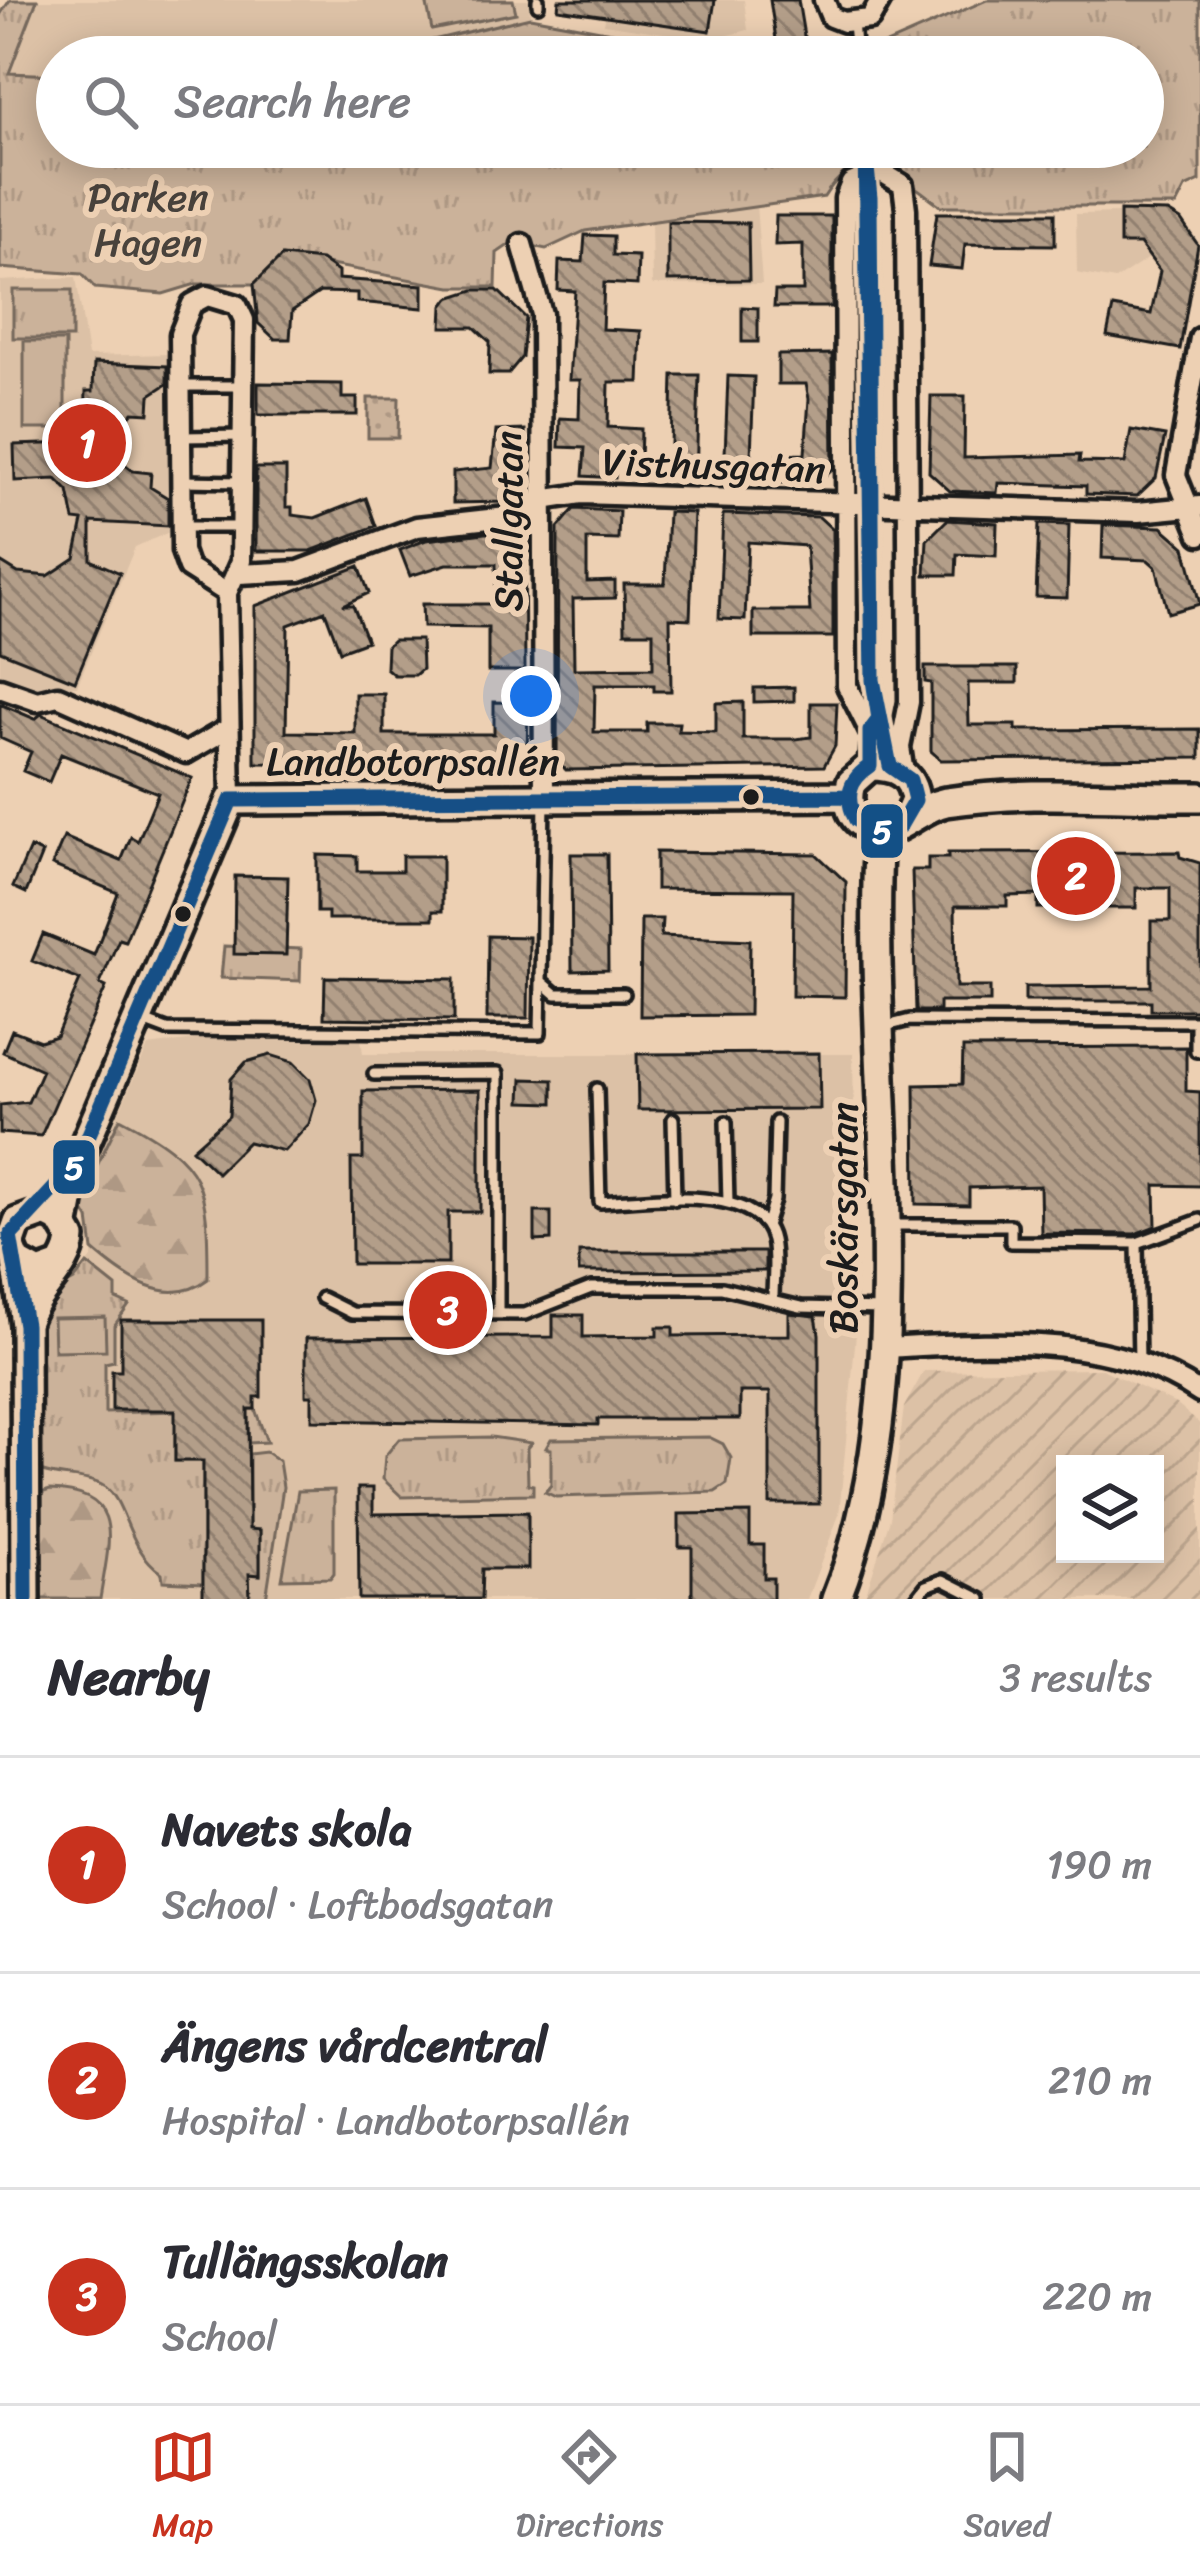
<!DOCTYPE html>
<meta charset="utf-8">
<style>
body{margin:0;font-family:Sriracha,sans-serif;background:#f2f2f3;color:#2b2b33}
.controls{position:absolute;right:36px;bottom:36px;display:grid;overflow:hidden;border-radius:0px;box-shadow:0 6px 30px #0003}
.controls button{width:108px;height:108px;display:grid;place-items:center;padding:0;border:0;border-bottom:3px solid #e1e1e2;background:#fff;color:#2b2b33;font:60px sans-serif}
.you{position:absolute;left:531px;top:696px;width:42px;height:42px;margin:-30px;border:9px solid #fff;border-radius:50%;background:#1a73e8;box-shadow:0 0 0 18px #1a73e833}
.badge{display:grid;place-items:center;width:78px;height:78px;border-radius:50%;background:#c8321e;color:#fff;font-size:39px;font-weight:700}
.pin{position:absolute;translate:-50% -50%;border:6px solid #fff;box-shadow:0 3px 12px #0006}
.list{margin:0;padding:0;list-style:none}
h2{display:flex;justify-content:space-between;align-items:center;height:156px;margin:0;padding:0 48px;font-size:51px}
h2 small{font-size:39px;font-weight:400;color:#7c7c81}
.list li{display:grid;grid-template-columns:78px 1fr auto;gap:36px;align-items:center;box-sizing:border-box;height:216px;padding:0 48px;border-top:3px solid #e1e1e2}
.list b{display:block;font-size:45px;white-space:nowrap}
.list p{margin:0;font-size:39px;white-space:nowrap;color:#7c7c81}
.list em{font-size:39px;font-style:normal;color:#7c7c81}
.icon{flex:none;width:66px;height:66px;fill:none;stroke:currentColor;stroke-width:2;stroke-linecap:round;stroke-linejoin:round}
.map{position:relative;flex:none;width:1200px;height:1599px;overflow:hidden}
.search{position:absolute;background:#fff;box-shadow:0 6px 30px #0003;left:36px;right:36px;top:36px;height:132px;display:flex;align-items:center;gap:30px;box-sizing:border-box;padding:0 42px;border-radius:66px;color:#7c7c81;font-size:45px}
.sheet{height:804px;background:#fff}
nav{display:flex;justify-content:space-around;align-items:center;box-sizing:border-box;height:168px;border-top:3px solid #e1e1e2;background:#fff;font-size:33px;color:#7c7c81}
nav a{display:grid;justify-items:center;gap:6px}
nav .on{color:#c8321e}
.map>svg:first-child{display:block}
</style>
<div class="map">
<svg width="1200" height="1599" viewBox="0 0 1200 1599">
<defs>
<pattern id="industrial-furrows" width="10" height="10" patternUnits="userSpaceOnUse" patternTransform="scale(3)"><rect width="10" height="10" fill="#dcc1a6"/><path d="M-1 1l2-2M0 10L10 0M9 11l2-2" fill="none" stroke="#bca58e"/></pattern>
<pattern id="grass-tufts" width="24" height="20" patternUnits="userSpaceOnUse" patternTransform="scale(3)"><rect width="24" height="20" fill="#cbb29a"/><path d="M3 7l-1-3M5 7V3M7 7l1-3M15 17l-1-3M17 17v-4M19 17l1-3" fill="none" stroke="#ae9884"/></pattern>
<pattern id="forest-firs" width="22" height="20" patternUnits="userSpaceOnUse" patternTransform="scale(3)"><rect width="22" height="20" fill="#cbb29a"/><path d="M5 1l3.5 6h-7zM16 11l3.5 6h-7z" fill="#ae9884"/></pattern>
<pattern id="garden-dots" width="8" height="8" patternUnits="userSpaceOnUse" patternTransform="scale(3)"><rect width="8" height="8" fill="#cbb29a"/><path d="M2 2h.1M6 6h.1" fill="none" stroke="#ae9884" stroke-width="1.8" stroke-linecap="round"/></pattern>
<pattern id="building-back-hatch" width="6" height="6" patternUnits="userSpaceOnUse" patternTransform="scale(3)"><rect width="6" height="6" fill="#b39e89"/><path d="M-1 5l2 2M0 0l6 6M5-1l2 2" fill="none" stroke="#91806f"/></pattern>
</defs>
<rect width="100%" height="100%" fill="#edd0b3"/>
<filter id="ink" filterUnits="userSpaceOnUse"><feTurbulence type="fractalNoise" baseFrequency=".00833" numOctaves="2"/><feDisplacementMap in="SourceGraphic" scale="24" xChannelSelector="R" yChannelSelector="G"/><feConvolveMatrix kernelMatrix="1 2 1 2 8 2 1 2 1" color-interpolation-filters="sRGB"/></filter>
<g filter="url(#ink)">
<path fill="#dcc1a6" d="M37,0H529L530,17L362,57H57V75L8,74Z
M608,0H744L748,30L710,40L604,24Z
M756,205L762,284L652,285L651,219Z
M1168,212L1181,220L1198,245L1161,262L1149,258L1115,280L1077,273L1076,214Z
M76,277L88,356L170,354L176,529L135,547L77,686L29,688L0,675V281Z
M210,1038L361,1039L363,1054H853L857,1323L839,1515L807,1599H38L39,1296L64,1292L92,1258L93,1231L79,1203L148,1046Z"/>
<path fill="url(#industrial-furrows)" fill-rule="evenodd" d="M1102,1369L1176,1404L1200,1424V1599H864L890,1519L904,1407L924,1371ZM1065,1464H1155V1554H1065Z"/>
<path fill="url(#grass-tufts)" stroke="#74675b" stroke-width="3" d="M10,0H37L9,73L57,75V147H1143V57H797L877,48L987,0H1200V181L1185,188L1176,206H941C901,177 861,138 824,197L585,231L546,249L513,242L497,253L496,287H451L282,256L254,284H196L163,294L95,288L82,274L0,268V15Z
M530,17L746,57H362Z
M13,290H72V338H13Z
M224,946L301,949L300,981L221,978Z
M87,1264L116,1287V1299L129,1305L114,1326V1361L105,1363V1413L255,1409L267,1442L248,1443V1433L175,1434V1461H203V1583L163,1581L162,1573C126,1548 127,1502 105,1487C87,1475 60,1479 40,1471L33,1331L50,1294L74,1281Z
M491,1437L531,1443L527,1448L528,1484L533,1485V1494L402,1497L383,1479L385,1456L399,1439Z
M709,1437L723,1444L731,1458L727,1484L715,1492L556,1497L545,1492L551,1485V1449L546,1448L551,1439Z
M266,1452L279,1461L283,1487L266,1599H250L249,1574H260V1530L249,1529V1454Z
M334,1490V1573L330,1578L282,1579L298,1491Z"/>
<path fill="url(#forest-firs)" stroke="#74675b" stroke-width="3" d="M120,1118C207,1163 208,1185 208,1279C168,1310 124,1277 93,1250L89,1219L79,1203Z
M50,1490C127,1492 109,1541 100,1599H34L38,1494Z"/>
<path fill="url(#garden-dots)" stroke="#74675b" stroke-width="3" d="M368,398H399L398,438H368Z"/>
<path fill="#cbb29a" stroke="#74675b" stroke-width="3" d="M426,0H513L516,13L432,30Z
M24,341H65V429H24Z
M105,1317L106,1350L54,1351L53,1318Z"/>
<path fill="url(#building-back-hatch)" stroke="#1c1c1c" stroke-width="3" d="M559,0H715L710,31L558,9Z
M770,0H798L805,42L777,46Z
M1120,211L1168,212L1181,220L1198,245L1180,349L1107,336L1113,307L1151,314L1160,271L1140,244H1120Z
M937,213H1055V245L965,244L962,269L929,266Z
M776,216H832V307H774L775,291H803V244L775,245Z
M668,222L748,223L749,280L668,281Z
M585,235L613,236V255L638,256L637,285L604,283L602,329L641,331L639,382H609L608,427L641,429L640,461L616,459L615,478L583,476L585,448L559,447L560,418L579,419L580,380H569L575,291L558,290L559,261L583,262Z
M282,256L321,260L338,272V279L423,285V308L357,302V293L320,292L292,311L290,339H275L258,323L254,284Z
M474,290H497L526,318L522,357L508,374H489L490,342L474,327H442L443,306L449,298Z
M742,307L758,308V342H742Z
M832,354L833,468L818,482L778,483V455L805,454L809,399L806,384H778V355Z
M94,363L167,366V384L150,395L149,413L133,412L124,423L121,461L133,471L151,473L150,487L168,498V526L91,522V560L120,573L75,681L0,651V562L18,573L48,576L75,558L83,521L74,520L68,491L56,479L15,481L14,445L75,443L85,435L86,391H93Z
M673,375H699L696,480L670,479Z
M728,376L754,377L750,483L724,481Z
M258,383L342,384V398H357V415H258Z
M931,396H965L964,458L1080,455L1079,462L1125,463L1131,430L1165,436L1156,478L1137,496L1086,494V486L998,483L997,493L950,491L929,472Z
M525,430L526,484L507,502L453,503V472L492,468L496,431Z
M256,468H286V507H292V515L315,518L366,498L376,526L311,551H256Z
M574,509L619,511L618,540L587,539V582L615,581V598L573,599L574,669L653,668V632H625L624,584H665L668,512L694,513L690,619L670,618L671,691H654V685H595L594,732H647V723H679L678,731L716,732V703L743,702V739H796L811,737V703H837L835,746L824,766L566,770L557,760L558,528Z
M723,514L819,517L833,530V637H753V611H810L806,546L748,542L745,620L719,619Z
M947,520L997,523L996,556L957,554L956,575H925L927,540Z
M1039,524L1069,525L1067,598L1036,597Z
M1103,525L1162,527L1185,547L1200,604L1168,613L1156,567L1148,560L1102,558Z
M485,533H524L525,671H488V628L423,627L422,604H496V564H447L410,576L400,550L426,540Z
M359,566L369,593L343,605H353L367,641L340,651L325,611L288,625L286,732L355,733V694H384V734H494V702L528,703L527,758L520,765L255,763V606Z
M393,640H421L422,669L415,675H394L386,668L387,646Z
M925,667H1017V683H968L969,725H1016V730L1200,729V758L941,760L931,751V683L925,682Z
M794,687V701L754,702V688Z
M0,704L35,719L41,714L192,778L125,941L119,939L100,984L106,987L41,1136L0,1133V1105L28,1102L42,1070L3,1052L12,1030L40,1041L56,1036L80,980L32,961L43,934L94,955L118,893L52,865L64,837L121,861L131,837L138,841L158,793L61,754L49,782L23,771L31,752L0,738Z
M30,848L42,853L26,893L13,887Z
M656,852L816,854L846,882L845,997L792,996L793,890L656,889Z
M1179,852L1180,857L1200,863V1010H1151V1001H1025V987L1151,986V921H1170V888H1136V908H1101V888H1073V908H1038V895L1007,896V906H955L956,987H990V1002H939V1011H916L912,870H928V858H948V853Z
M571,854H607L608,970L572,971Z
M317,855L357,856V871H402V856H442V911H433V919H328V912H317Z
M235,876L288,877L286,955L234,954Z
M641,919H662L661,936L750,940L749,1015L640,1016Z
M488,936L529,937L528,1018H487Z
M325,977L454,979V1020L324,1018Z
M1186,1047V1091L1200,1092V1186L1155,1185L1156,1226L1135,1234L1041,1233L1040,1186L969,1188V1205L916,1204L915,1085L962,1084L963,1048Z
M819,1053L820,1109L638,1110L637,1054Z
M270,1055L293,1062L310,1079L316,1100L309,1124L284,1151L248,1142L217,1173L192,1149L229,1116L231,1079L246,1062Z
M522,1079L553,1080V1103L521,1102Z
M480,1090V1212H448V1264H352L351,1159H363V1091Z
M535,1212H551V1240L535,1241Z
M579,1252H765V1271L579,1272Z
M789,1313L816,1316L819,1334V1504H770V1392H740V1419H598V1425L312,1420V1395H306V1338L553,1337V1315H583V1337L657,1336V1327H673V1336L789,1335Z
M121,1320H261V1397H255V1409H248L249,1529L260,1530V1575L249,1574L250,1599H203V1461H175V1410H112V1371H121Z
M358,1488H373V1514L528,1512V1569H482L481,1599H359Z
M750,1513V1545H764V1578H773V1599H692V1547H679V1514Z"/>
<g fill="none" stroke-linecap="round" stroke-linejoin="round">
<g stroke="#1c1c1c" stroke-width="18">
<path id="lane" d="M538,0V5
M853,22L856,57
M865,147L873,680L890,763
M180,386H244
M183,437L243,436
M182,481L242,482
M182,527H242
M544,800L541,981L556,994H624
M143,1021L167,1030L540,1033L541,981
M1196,1021V1051H1200
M882,1027L910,1020L1200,1021
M374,1074L498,1073V1314
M597,1089L600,1202C643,1200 760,1182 772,1240C776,1258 773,1280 773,1298
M673,1119L675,1199
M726,1122L728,1203
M888,1225H1011V1242L1137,1243L1139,1362
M766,1226L774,1200L776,1122
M1137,1243L1200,1220
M322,1298L352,1313L525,1314L591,1288H722L801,1307L883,1309
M916,1599L926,1586L943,1580L981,1599"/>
</g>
<g stroke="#1c1c1c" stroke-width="27">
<path id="street" d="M824,0L831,17L844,22L870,19L881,0
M522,244L542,314L544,800
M1200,338L1176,475L1200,535
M239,574L299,571L417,527L507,517L542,500L581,494L1138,512L1200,506
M227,593L188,568L182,551L180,334L192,304L207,296L237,305L244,320L241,561L227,593L231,800
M0,688L37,701L58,696L186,753L229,728
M870,766L872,736L847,686L845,198L851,183L880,171L903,185L906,209L909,702L900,747L904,774
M882,1348C988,1343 1109,1331 1200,1393"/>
</g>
<g stroke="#1c1c1c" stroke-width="36">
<path id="secondary" d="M908,818L915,800C912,773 895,766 870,766L851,783C844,808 854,825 879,832C904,829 921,807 946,802C1029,789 1117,798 1200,797
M65,1224L76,1165L231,800L847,796
M17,1262L25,1325L26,1599
M26,1321C36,1289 70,1268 71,1238L60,1219L46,1212L18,1222L10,1245L17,1262L39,1274L61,1266
M836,1599C927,1372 864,1073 879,832"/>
</g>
<use href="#lane" stroke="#edd0b3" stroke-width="9"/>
<use href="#street" stroke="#edd0b3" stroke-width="18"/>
<use href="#secondary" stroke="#edd0b3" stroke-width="27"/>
<g stroke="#edd0b3" stroke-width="24">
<path id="bus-1" d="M865,147L870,198L873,680Z
M873,680L890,766L910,780L915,800L900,826L879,832L856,820C844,797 849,780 870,766V731L879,719Z
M26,1599L25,1325L10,1236L76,1165L231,800L847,796"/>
</g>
<use href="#bus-1" stroke="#135086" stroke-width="15"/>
</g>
</g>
<g fill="#1c1c1c" stroke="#edd0b3" stroke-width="4.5">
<circle cx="751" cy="797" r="10"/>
<circle cx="183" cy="914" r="10"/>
</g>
<g text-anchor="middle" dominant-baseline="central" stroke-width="12" stroke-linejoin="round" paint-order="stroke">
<g font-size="39" fill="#48423c" stroke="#edd0b3">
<text x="148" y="197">Parken<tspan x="148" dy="45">Hagen</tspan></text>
</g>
<g font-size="39" fill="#1c1c1c" stroke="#edd0b3">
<text transform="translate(714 465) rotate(2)">Visthusgatan</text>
<text transform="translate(508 521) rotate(-90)">Stallgatan</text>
<text x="413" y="761">Landbotorpsallén</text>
<text transform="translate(843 1218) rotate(-90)">Boskärsgatan</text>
</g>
</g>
<g stroke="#edd0b3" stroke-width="4.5">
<rect x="859" y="802" width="46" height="58" rx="12" fill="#135086"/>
<rect x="51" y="1138" width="46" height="58" rx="12" fill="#135086"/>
</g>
<g font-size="33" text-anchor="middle" font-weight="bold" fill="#fff">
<text x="882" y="843">5</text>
<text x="74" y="1179">5</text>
</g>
</svg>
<div class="controls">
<button><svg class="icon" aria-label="layers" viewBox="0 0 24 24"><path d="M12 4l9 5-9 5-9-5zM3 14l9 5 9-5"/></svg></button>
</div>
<div class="you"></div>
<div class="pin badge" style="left:87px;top:443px">1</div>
<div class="pin badge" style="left:1076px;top:876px">2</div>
<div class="pin badge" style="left:448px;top:1310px">3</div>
<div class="search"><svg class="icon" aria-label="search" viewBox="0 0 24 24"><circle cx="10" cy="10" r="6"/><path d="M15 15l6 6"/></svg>Search here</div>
</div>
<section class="sheet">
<h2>Nearby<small>3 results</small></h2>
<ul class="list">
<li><span class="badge">1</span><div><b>Navets skola</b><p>School · Loftbodsgatan</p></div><em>190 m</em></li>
<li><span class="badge">2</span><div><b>Ängens vårdcentral</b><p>Hospital · Landbotorpsallén</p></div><em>210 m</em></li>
<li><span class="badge">3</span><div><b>Tullängsskolan</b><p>School</p></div><em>220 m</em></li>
</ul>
</section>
<nav>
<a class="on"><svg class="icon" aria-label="map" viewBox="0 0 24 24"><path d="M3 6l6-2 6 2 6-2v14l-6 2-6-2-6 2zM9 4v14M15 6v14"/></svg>Map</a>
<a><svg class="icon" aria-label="directions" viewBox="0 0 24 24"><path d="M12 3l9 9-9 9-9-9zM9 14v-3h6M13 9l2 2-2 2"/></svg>Directions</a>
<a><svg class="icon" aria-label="saved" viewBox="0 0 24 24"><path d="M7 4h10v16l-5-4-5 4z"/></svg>Saved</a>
</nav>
